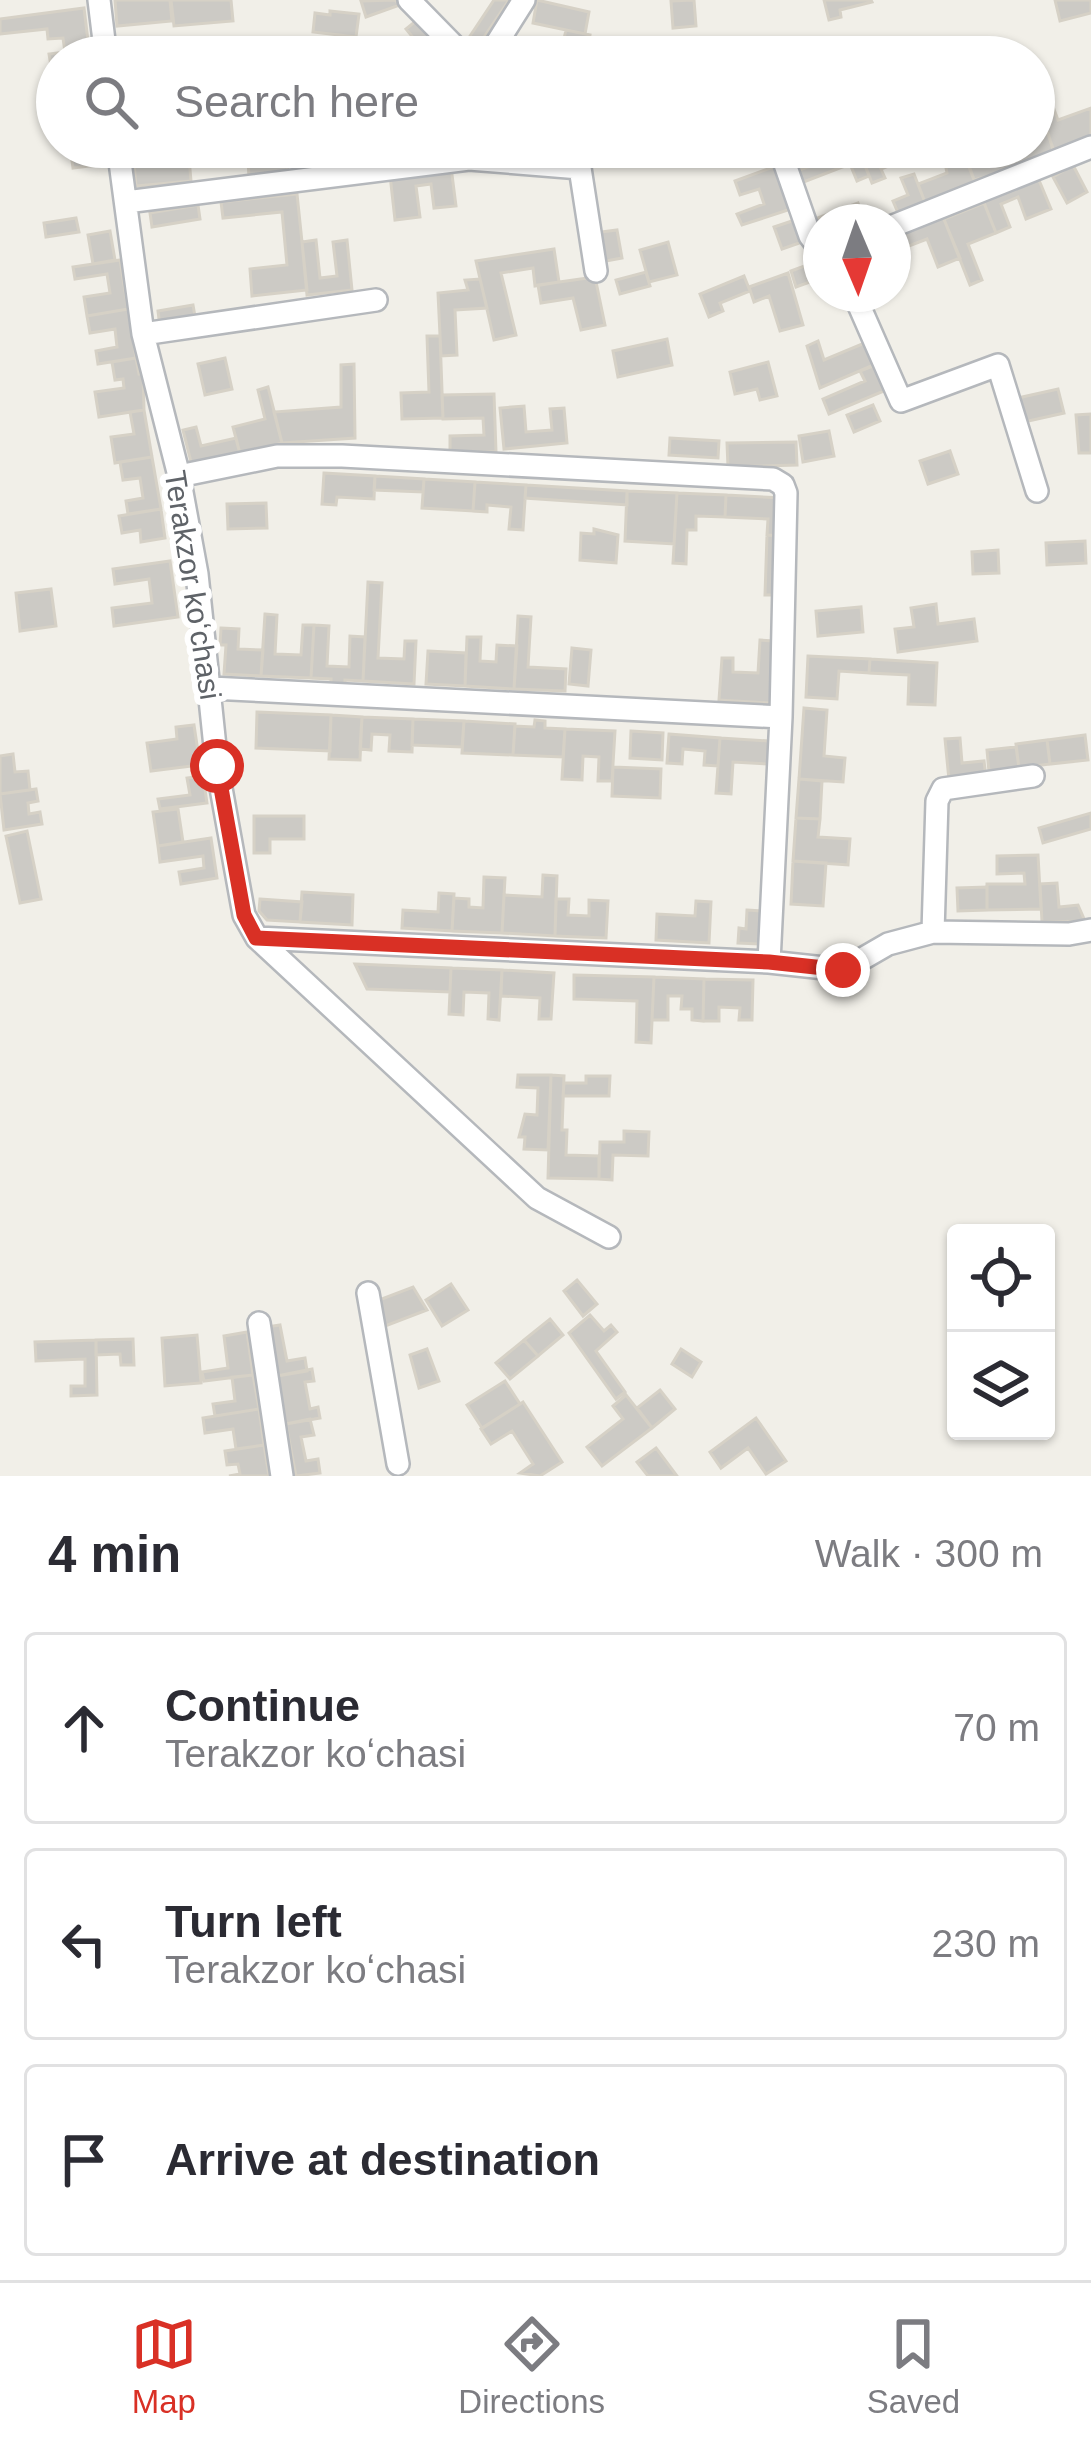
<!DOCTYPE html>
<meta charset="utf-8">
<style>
body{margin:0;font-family:Arial,sans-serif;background:#f7f7f7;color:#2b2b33}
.controls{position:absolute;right:36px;bottom:36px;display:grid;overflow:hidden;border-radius:12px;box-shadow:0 3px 9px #0004}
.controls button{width:108px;height:108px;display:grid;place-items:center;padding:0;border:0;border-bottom:3px solid #e1e1e2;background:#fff;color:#2b2b33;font:60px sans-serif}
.compass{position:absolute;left:803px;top:204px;width:108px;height:108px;border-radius:50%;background:#fff;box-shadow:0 3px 9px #0004;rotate:178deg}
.stop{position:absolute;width:36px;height:36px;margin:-27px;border:9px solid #d93025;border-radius:50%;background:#fff}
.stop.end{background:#d93025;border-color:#fff;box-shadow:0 3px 12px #0008}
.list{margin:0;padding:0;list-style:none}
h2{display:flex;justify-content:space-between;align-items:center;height:156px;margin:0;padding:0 48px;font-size:51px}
h2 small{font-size:39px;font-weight:400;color:#7c7c81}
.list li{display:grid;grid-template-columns:78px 1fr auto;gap:36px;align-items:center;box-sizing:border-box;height:192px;margin:0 24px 24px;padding:0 24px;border:3px solid #e1e1e2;border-radius:12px}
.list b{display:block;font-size:45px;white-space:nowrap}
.list p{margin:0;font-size:39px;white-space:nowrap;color:#7c7c81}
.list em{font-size:39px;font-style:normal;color:#7c7c81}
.icon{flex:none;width:66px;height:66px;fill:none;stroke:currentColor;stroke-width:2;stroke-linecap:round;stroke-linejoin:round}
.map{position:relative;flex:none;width:1091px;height:1476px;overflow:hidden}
.search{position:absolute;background:#fff;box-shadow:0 3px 9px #0004;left:36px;right:36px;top:36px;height:132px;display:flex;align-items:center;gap:30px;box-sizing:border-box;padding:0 42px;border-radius:66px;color:#7c7c81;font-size:45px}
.sheet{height:804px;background:#fff}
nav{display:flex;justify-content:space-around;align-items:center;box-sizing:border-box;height:168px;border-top:3px solid #e1e1e2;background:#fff;font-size:33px;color:#7c7c81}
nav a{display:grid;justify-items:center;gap:6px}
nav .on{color:#d93025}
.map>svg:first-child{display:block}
</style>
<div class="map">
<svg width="1091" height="1476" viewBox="0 0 1091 1476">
<rect width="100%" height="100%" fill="#f1efe8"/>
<path fill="#cccac5" stroke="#d6d1c6" stroke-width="3" d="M115,0H170L172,21L117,26Z
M171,0H231L233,21L174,26Z
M395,0L400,5L366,17L361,1Z
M494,0H509L480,43L470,36Z
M537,0L589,12L585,34L533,23Z
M694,0L696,26L673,28L671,1Z
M824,0H871L872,2L840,10L841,17L829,20Z
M1055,0H1091V13L1060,21Z
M84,8L90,57H57V66H51L49,54L65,52L63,38L48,39L47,29L0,34V19Z
M330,11L359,14L356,37L313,32L315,13L330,15Z
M417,20L449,57H429L406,29Z
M566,30L590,35L586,57H571L574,45L563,43Z
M1042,77L1058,120L1091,108V138L1054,151L1034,96V80Z
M1048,133L1055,157L974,180L965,157L1000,147H1034V137Z
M70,147H103L105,164L73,168Z
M174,147H188L191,181L136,186L134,163L175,160Z
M302,147H364L365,166L303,171Z
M364,147H418L419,161L365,166Z
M484,147H566L565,157L483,152Z
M712,147H772L776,159L756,166L750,147L713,152Z
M833,147H858L869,176L857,181L850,164L801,183L797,171L836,156Z
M858,147H896L901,161L881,169L885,178L872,183Z
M942,147H962L976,185L926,205L918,184L947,173Z
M287,156L288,177L249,179L248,158Z
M779,165L794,208L742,225L737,214L764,204L759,189L740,195L735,181Z
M1073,165L1087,192L1067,203L1053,177Z
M451,167L456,206L434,208L431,184L416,186L420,217L395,220L390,175Z
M1036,173L1051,209L1026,219L1018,197L1001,204L1010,227L996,233L981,195Z
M914,174L926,205L899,215L893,201L908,195L901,178Z
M297,194L307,290L252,296L250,269L287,265L282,212L223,218L221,202Z
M858,203L865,222H821V235L815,219Z
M984,203L996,233L968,244L982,280L970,285L944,219Z
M198,205L200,219L152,227L150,213Z
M943,217L960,258L938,267L927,239L893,252V236Z
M76,218L79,232L46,237L44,223Z
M798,219L805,241L782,249L774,227Z
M617,230L622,258L606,261L601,232Z
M110,231L115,260L93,264L88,235Z
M316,240L320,278L337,276L333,242L347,240L352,290L307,295L302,242Z
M668,242L677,275L649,282L640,250Z
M554,249L559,282L535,286L533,268L501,273L516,335L494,340L476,261Z
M120,260L128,309L87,316L84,297L110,293L107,274L75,279L73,267Z
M821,260V278L796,287L791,271Z
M646,272L650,286L620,294L616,280Z
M788,273L803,325L780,331L769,296L754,302L749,287Z
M744,276L750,291L720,303L723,311L709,317L700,294Z
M595,277L605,325L581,330L573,298L541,303L538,285Z
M480,279L487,308L455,310L457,355L441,356L438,293L468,290L465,280Z
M193,305L196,322L160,327L158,311Z
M128,309L136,358L98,364L96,351L117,347L115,329L90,333L87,316Z
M427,336H440L443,418L402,419L401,393L429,392Z
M667,339L672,365L618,377L613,351Z
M818,341L824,360L867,342L876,364L820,388L807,346Z
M136,358L139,374L143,373L144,410L99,417L95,392L124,388L123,379L115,380L112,362Z
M225,358L232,389L205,395L198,364Z
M768,362L777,396L760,400L757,389L735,394L730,372Z
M354,364L355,438L282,443L274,412L341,407V365Z
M873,366L884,391L829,414L823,399L865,381L860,371Z
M268,387L282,443L240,454L233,427L265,419L258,390Z
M1058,389L1064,413L1024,422L1018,398Z
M494,394L496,452H450V436L484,435L483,418L443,419L442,395Z
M873,405L880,421L854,432L847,415Z
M524,406L526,432L552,430L550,409L564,408L567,443L504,449L500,408Z
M144,410L152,457L115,463L111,437L134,434L130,412Z
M1091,414V453H1079L1076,415Z
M196,427L201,446L236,438L240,454L192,466L183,430Z
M829,431L834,456L803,462L799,436Z
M670,438L719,441L718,458L669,455Z
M796,442L797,465L728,467L727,443Z
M950,451L958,474L928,484L920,461Z
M152,457L161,509L128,514L126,501L143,498L140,478L123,480L120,462Z
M324,473L375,476L374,499L337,497L336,505L322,504Z
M375,476L424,479L423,492L374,490Z
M424,479L475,482L473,511L422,508Z
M475,482L526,485L523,530L509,529L511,507L487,505V512L473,511Z
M526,485L627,491V505L525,498Z
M627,491L677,493L674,544L625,541Z
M677,493L726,495L725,517L696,516V530H687L686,564L673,563Z
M726,495L782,498L780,536L767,535L768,519L725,517Z
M266,503L267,528L228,529L227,504Z
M161,509L165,538L141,542L140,530L122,533L119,516Z
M594,529L618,535L616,563L580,560L581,533L594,534Z
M767,535L780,536L777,595H765Z
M1085,541L1086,563L1047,565L1046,543Z
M998,550L999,573L973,574L972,552Z
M170,561L178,617L114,626L112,608L152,603L149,579L115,584L113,569Z
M368,582L382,583L378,658L404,659L405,641H416L414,684L363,681Z
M51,589L56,626L20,631L16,593Z
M936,604L938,624L974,619L977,641L898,652L895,629L914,627L911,608Z
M861,607L863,632L818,636L816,611Z
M265,614L277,615L275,654L301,655L303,625H314L311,678L261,676Z
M518,616L531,617L528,667L566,669L565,691L514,689Z
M314,625L329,626L327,666L349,667L350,636L365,637L363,681L345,680V688L331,687V679L311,678Z
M221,628L239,629L238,649L263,650L261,676L224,674L226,645H220Z
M467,637H481L480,661L496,662L497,645L517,646L514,689L465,686Z
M760,640L773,641L770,703L719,700L722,658H733V672L758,673Z
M572,648L591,650L588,686L569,684Z
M428,651L466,653L465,686L426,684Z
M808,656L870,659L869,673L839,671L837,699L806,697Z
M870,659L937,663L935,705L908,704L909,675L869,673Z
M804,708L827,710L824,756L845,758L843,782L799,779Z
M257,712L331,715L330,751L256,748Z
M331,715L362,717L360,760L329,759Z
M362,717L413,719L412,752L389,751L390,735L372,734L371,750L360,749Z
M413,719L464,721L462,747L412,745Z
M535,720L545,721V728L565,729L563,757L513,755L515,726L534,727Z
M464,721L515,724L513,755L462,753Z
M194,725L200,765L151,771L147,743L177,739L176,727Z
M565,729L615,731L612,781H598L599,757L583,756L582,780L562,779Z
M631,731L663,733L662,760L630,758Z
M669,734L720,738L718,766L704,765L705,751L683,749L682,764L667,763Z
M1085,735L1088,760L1050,764L1047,740Z
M720,738L769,741L768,764L733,762L731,794L716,793Z
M960,738L962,763L984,761L986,777L949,780L945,739Z
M1047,740L1050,764L1019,768L1016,744Z
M1016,747L1019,768L989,772L987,750Z
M13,754L15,772L28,771L30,790L0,794V756Z
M613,767L661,769L660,798L612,796Z
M203,776L207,803L160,809L158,799L190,795L187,778Z
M799,779L822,781L820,819L796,818Z
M36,789L38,801L28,803L29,814L40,812L42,824L4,830L0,794Z
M178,809L183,842L158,846L153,812Z
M1091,813V829L1043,843L1039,828Z
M254,816H304V839H270V853H254Z
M796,818L820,819L818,837L850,839L848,865L793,861Z
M27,831L41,899L20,903L6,836Z
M211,838L217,878L181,884L179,872L204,868L203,856L160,862L158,846Z
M1038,855L1041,909L987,910V884H1025L1024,873L997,874V856Z
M793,861L826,863L823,906L791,904Z
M543,875L557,876L555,936L502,933L504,895L542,897Z
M484,877L505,878L502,933L452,931L454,898L469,899V907L483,908Z
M1057,883L1059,907L1078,905L1085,921L1042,922L1040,884Z
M987,887V910L958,911L957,888Z
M302,892L353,895L352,925L300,922Z
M439,893L454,894L452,931L402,928L403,910L438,912Z
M260,899L302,902L300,922L267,920L259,911Z
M556,899H569L568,915L589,916V900L608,901L606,938L555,936Z
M696,901L711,902L709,943L656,940L657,914L695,916Z
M747,910L761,911L759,944L738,943L739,928L746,929Z
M355,964L451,968L450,992L367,989Z
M451,968L502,970L499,1020L488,1019L489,993L464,992L463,1015L449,1014Z
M502,970L554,973L551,1019H539L540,998L501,996Z
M574,975L654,977L651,1043L636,1042L637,1001L574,999Z
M654,977L704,979L703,1021L692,1020V1009H681L682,996H668V1020H652Z
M704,979L753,980L752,1020H739L740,1008L719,1007V1021H703Z
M518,1075H551L548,1150L524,1149L525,1137H519L525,1114L537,1115L538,1088L517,1087Z
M551,1075L564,1076L562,1130H567L566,1155L599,1156V1179L548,1178Z
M586,1076H610L609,1096H563L564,1083H586Z
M624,1131L649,1132L648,1156L613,1155L612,1180L599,1179L600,1142H624Z
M577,1280L597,1304L583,1316L564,1291Z
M451,1284L468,1310L442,1326L426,1300Z
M413,1287L427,1310L380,1328L374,1302Z
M590,1315L604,1331L611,1325L617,1332L596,1351L625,1392L616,1399L569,1333Z
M550,1319L563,1335L538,1356L524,1340Z
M280,1325L287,1361L305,1358L307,1371L277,1376L267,1327Z
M247,1332L253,1375L204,1381L202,1372L228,1368L224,1336Z
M197,1335L201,1383L165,1386L162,1338Z
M133,1339L134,1365H121L120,1354L96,1355V1340Z
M96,1340L97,1395L71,1396V1386H85V1359L36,1361L35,1342Z
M524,1340L538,1356L510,1379L496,1363Z
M427,1349L439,1381L419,1388L410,1355Z
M681,1349L701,1362L692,1377L672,1364Z
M312,1369L314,1381L305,1382L310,1409L318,1407L320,1418L286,1424L277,1376Z
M253,1375L259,1409L215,1416L213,1404L235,1401L232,1377Z
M505,1381L520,1404L482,1428L467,1405Z
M660,1390L675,1409L652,1428L637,1408Z
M626,1395L652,1428L602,1466L587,1447L623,1419L613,1406Z
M523,1402L562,1462L540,1476L520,1473L533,1464L512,1431L491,1444L481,1429Z
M259,1409L264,1445L236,1449L233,1429L205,1433L203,1418Z
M756,1418L786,1461L766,1474L748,1448L721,1468L710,1452Z
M310,1419L314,1435L301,1437L306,1461L318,1459L320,1473L296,1476L286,1424Z
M264,1445L269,1476H229L240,1474L238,1464L227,1465L225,1451Z
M656,1448L677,1476H648L637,1462Z"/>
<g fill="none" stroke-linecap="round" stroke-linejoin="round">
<g stroke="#b5b8bc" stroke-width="26">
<path id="minor" d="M99,0L106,57
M409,0L465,57
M488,57L524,0
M118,147L143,334L179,476L197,574L217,766L244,915L257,938L769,962L843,970L888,944L933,932L1069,934L1091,930
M779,147L810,236L821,250
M469,159L580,168L596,271
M126,202L469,159L470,147
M893,226L1091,147
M854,294L901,401L998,365L1037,491
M143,334L376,300
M179,476L277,456H342L773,479L783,485L786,493L781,717L769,962
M211,688L781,717
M933,932L937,801L943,789L1033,776
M257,938L537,1198L609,1237
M368,1293L398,1464
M259,1323L282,1476"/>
</g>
<use href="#minor" stroke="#fff" stroke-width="21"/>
</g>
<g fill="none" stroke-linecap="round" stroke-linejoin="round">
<path stroke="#d93025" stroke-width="15" d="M217,766L244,915L256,938L769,962L843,970"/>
</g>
<g text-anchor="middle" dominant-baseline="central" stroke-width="12" stroke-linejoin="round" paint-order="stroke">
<g font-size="30" fill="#5f6368" stroke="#fff">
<text transform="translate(193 585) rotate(81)">Terakzor koʻchasi</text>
</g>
</g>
</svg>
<div class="controls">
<button><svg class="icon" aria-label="locate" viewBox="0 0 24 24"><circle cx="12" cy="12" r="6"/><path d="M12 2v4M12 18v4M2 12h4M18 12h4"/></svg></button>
<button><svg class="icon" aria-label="layers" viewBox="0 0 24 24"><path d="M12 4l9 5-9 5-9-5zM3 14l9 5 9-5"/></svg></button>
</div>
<svg class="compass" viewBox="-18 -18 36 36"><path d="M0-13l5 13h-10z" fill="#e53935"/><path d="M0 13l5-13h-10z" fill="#7c7c81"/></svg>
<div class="stop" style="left:217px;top:766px"></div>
<div class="stop end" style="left:843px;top:970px"></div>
<div class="search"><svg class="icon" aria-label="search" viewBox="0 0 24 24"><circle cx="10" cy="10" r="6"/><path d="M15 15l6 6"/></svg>Search here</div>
</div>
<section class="sheet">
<h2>4 min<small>Walk · 300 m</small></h2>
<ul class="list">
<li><svg class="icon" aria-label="ahead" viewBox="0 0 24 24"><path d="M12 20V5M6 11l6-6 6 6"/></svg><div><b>Continue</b><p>Terakzor koʻchasi</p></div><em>70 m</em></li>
<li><svg class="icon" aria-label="left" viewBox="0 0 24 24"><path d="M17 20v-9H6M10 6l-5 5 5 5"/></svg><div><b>Turn left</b><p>Terakzor koʻchasi</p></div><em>230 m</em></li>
<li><svg class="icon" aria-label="arrive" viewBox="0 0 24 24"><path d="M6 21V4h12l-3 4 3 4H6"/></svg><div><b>Arrive at destination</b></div></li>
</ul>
</section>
<nav>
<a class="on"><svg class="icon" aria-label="map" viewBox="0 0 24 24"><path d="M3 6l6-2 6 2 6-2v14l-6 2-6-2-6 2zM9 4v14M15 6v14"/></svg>Map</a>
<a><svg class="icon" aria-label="directions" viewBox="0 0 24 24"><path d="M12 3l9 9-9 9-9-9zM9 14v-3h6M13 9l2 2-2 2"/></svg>Directions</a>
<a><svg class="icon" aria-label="saved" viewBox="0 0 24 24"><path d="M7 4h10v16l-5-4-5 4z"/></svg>Saved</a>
</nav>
